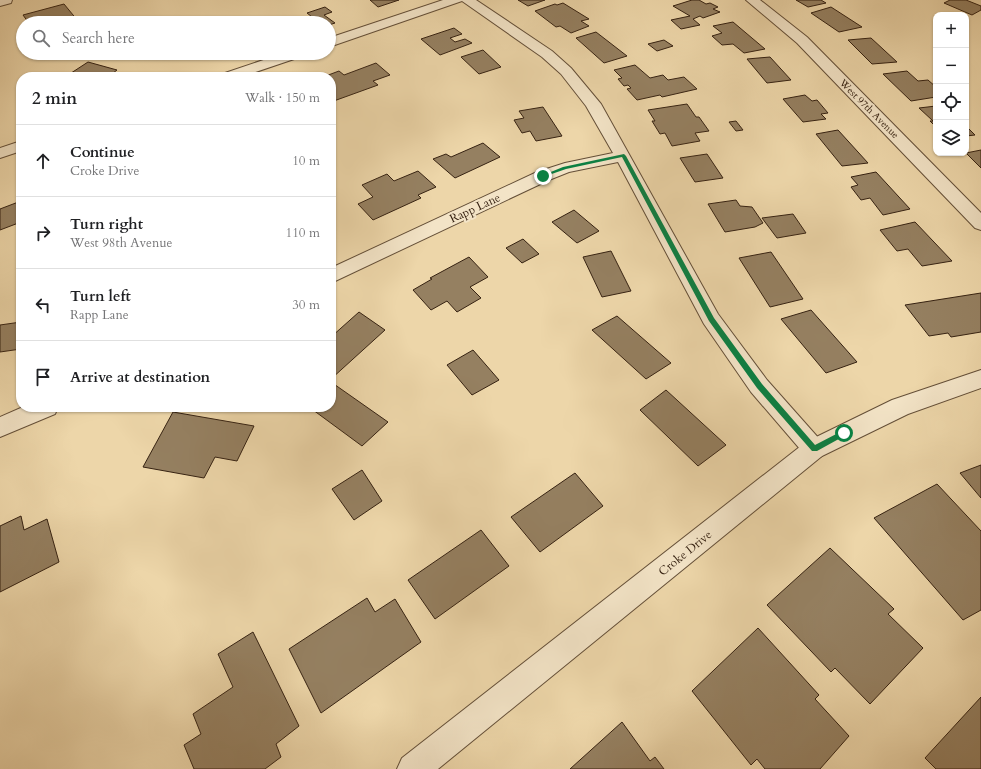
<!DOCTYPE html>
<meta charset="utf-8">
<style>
body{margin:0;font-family:Cardo,serif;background:#f2f2f2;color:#202124}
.controls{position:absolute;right:12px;top:12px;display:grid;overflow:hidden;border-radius:8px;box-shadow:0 1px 3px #0004}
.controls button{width:36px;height:36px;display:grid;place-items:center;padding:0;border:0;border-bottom:1px solid #e0e0e0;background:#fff;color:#202124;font:20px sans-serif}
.stop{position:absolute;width:12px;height:12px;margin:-9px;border:3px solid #0b8043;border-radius:50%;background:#fff}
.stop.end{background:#0b8043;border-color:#fff;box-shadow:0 1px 4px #0008}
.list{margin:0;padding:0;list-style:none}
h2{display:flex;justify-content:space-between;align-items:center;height:52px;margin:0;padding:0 16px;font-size:17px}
h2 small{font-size:13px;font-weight:400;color:#757577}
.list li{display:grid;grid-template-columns:26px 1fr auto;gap:12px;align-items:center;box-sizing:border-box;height:72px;padding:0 16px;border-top:1px solid #e0e0e0}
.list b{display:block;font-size:15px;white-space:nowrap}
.list p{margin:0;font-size:13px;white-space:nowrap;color:#757577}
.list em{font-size:13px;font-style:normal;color:#757577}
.icon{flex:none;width:22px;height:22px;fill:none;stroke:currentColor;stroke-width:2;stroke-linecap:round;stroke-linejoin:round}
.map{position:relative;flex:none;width:981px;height:769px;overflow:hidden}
.search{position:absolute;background:#fff;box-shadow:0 1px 3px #0004;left:16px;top:16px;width:320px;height:44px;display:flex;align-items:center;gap:10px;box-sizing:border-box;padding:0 14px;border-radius:22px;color:#757577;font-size:15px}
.panel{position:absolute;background:#fff;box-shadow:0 1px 3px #0004;left:16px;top:72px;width:320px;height:340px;border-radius:16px}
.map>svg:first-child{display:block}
</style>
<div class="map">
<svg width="981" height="769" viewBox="0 0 981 769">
<rect width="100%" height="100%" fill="#edd6a9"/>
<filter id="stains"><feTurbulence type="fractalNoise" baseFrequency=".005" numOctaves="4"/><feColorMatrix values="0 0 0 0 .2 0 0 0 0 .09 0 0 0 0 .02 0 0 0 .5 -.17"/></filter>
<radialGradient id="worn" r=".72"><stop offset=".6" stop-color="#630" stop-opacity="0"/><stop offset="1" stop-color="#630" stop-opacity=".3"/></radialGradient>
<path fill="#958061" stroke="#362212" d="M370,0H399L378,7Z
M518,0H545L528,6Z
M692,0H699L706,4L710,3L718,7L713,9L720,12L703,18L700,16L693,19L700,25L681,29L671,20L690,16L673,6Z
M796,0H821L826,3L808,7Z
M950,0H966L981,6V10L972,15L944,3Z
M563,3L589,19L581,21L589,26L571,33L560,26L556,27L535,11L555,4L557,5Z
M64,4L78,21L38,23L35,20L28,22L23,15Z
M325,7L332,12L324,15L335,23L329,25V23H294L312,17L307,13Z
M831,7L862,27L839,32L811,13Z
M733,22L765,49L744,53L733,44L722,45L712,36L722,33L713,26Z
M454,28L462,34L450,38L455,42L465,39L472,43L440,55L421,39Z
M596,32L627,56L604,63L576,38Z
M871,38L897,62L872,64L848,40Z
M664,40L673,46L657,51L648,44Z
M483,50L501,67L479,74L461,57Z
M186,53H205L191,58Z
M770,57L791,80L767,83L747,59Z
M88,62L117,70L108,77H65Z
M376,63L390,75L373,81L378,85L331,102V77H323L339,71L344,75Z
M635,65L650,78L663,75L668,80L684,77L697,89L662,97L660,95L637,100L627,89L631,88L628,85L624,86L618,79L622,78L614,70Z
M907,71L918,81L928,80L936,87V97L911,101L883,74Z
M805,95L812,101L817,100L828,113L821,114L826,119L803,122L783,99Z
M687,104L696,117H699L709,131L695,133L700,141L672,146L665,133L660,134L652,121H655L648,110Z
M936,106V127L930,121H933L919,108Z
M543,107L562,136L536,141L530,131L522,133L514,120L524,118L519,111Z
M736,121L743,130L736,131L729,122Z
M966,126L975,135L966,136Z
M838,130L868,163L842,166L816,134Z
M483,143L500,157L455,178L433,159L446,154L451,157Z
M981,150V168L966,153Z
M707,154L723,178L695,182L680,158Z
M418,171L436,187L418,195L421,198L373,220L358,204L373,197L362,185L387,174L394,181Z
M876,172L910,209L883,215L870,198L861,200L851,187L858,185L851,177Z
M19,198H21V222L0,230V209L21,201Z
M736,200L740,206L752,207L763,223L755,227L725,232L708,204Z
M574,210L599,231L577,243L552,222Z
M793,214L806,233L777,238L762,218Z
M915,222L952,261L922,266L908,249L897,251L880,230Z
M523,239L539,254L522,263L506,248Z
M611,251L631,291L602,297L583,257Z
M771,252L803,299L770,307L739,258Z
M469,257L488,277L470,287L481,298L457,312L447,301L431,310L413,290L432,279L430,278Z
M981,293V332L951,337L948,333L929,336L905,305Z
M811,310L857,362L826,373L781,319Z
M359,312L385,330L331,379V337Z
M617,316L671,363L646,379L592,330Z
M21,322V349L0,352V325Z
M473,350L499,380L472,395L447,365Z
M331,382L388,422L362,446L309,407H331Z
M666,390L726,445L698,466L640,410Z
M173,412L254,426L237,461L215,457L204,478L143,467Z
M981,465V498L960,473Z
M362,470L382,501L354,520L332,489Z
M575,473L603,506L540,552L511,517Z
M937,484L981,531V610L963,620L874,518Z
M21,516L24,530L47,519L59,562L0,592V526Z
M481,530L509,566L435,619L408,580Z
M830,548L894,609L888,614L923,648L870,704L835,668L831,672L767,605Z
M367,598L375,612L395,599L421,642L321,713L289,649Z
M758,628L819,695L815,699L849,736L820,769H765L757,759L751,765L692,691Z
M253,632L299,726L276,744L281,757L265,769H194L184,745L201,734L193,714L233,687L218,654Z
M981,697V769H936L925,758Z
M622,722L650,761L655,757L664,769H570Z"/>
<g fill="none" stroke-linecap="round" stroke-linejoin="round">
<g stroke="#644f38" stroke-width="2">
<path id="minor" d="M0,0H12L11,3L0,6Z
M443,0H476L552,51L571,68L601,104L718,314L767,380L822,442L826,449L822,456L814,459L806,456L751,392L704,324L618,162L569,172L549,180L331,283V268L537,172L565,163L613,153L586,106L561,74L542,57L462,1L329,47V38Z
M746,0H760L807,37L981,213V230L975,228L797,43Z
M284,53H305L303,56L241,77H220L222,74Z
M21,141V151L0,158V148Z
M23,407H58L55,414L0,437V417Z"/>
</g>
<g stroke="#644f38" stroke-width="2">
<path id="tertiary" d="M981,370V388L908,414L822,456L438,769H397L402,758L806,442L892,400Z"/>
</g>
<use href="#minor" fill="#f3e4c7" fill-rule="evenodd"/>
<use href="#tertiary" fill="#f3e4c7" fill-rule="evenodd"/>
</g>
<path fill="#0b8043" d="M624,154L626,156L714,318L762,384L815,445L844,430L847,433L846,435L817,451H812L757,388L709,321L622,157L566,169L543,177L541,176L563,167Z"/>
<g text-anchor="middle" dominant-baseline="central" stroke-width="4" stroke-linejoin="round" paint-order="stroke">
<g font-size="10" fill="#362212" stroke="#f3e4c7">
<text transform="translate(869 109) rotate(45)">West 97th Avenue</text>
</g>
<g font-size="12" fill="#362212" stroke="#f3e4c7">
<text transform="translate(475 208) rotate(-25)">Rapp Lane</text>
<text transform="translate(685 553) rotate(-39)">Croke Drive</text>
</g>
</g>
<rect width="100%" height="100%" filter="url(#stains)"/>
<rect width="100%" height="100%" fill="url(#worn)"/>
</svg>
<div class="controls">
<button>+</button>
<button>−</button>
<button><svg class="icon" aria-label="locate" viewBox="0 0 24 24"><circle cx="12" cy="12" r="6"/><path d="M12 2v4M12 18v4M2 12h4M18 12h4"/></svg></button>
<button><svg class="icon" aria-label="layers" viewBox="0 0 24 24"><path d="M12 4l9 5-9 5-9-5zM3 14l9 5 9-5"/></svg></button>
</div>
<div class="stop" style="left:844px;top:433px"></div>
<div class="stop end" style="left:543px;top:176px"></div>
<div class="search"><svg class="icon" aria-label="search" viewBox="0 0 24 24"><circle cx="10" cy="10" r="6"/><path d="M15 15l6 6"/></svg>Search here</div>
<section class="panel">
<h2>2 min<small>Walk · 150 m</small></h2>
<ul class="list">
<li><svg class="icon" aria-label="ahead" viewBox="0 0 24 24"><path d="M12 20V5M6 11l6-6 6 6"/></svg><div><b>Continue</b><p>Croke Drive</p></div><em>10 m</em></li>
<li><svg class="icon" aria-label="right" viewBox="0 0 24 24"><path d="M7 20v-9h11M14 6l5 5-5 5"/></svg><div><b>Turn right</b><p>West 98th Avenue</p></div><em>110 m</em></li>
<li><svg class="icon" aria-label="left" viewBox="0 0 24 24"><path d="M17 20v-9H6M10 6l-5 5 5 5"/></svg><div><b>Turn left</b><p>Rapp Lane</p></div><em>30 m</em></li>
<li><svg class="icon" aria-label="arrive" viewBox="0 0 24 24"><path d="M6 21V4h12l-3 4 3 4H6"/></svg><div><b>Arrive at destination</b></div></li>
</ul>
</section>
</div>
